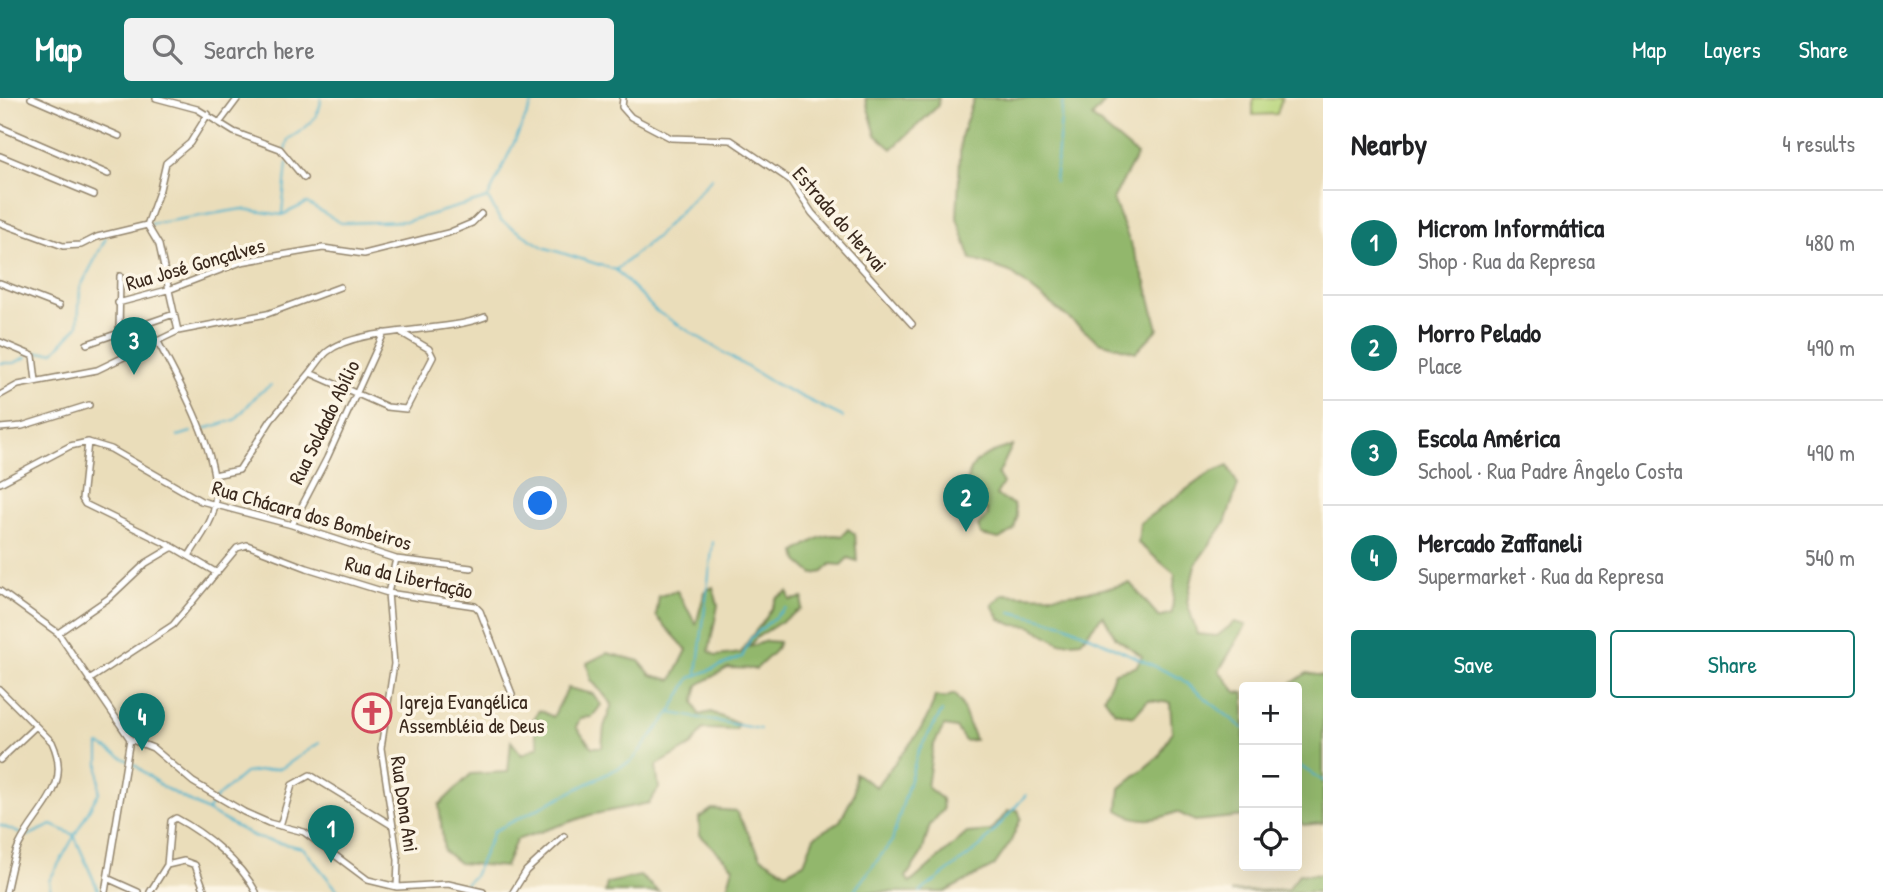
<!DOCTYPE html>
<meta charset="utf-8">
<style>
body{margin:0;font-family:"Patrick Hand",sans-serif;background:#f2f2f2;color:#202124}
.controls{position:absolute;right:21px;bottom:21px;display:grid;overflow:hidden;border-radius:7px;box-shadow:0 7px 28px #0002}
.controls button{width:63px;height:63px;display:grid;place-items:center;padding:0;border:0;border-bottom:2px solid #e0e0e0;background:#fff;color:#202124;font:35px sans-serif}
.you{position:absolute;left:541px;top:406px;width:24px;height:24px;margin:-18px;border:5px solid #fff;border-radius:50%;background:#1a73e8;box-shadow:0 0 0 10px #1a73e833}
.badge{display:grid;place-items:center;width:46px;height:46px;border-radius:50%;background:#0f766e;color:#fff;font-size:23px;font-weight:700}
.pin{position:absolute;translate:-50% -58px;filter:drop-shadow(0 2px 4px #0008)}
.pin::after{content:'';position:absolute;top:37px;width:24px;height:21px;background:inherit;clip-path:polygon(0 0,100% 0,50% 100%)}
.list{margin:0;padding:0;list-style:none}
h2{display:flex;justify-content:space-between;align-items:center;height:91px;margin:0;padding:0 28px;font-size:30px}
h2 small{font-size:23px;font-weight:400;color:#757577}
.list li{display:grid;grid-template-columns:46px 1fr auto;gap:21px;align-items:center;box-sizing:border-box;height:105px;padding:0 28px;border-top:2px solid #e0e0e0}
.list b{display:block;font-size:26px;white-space:nowrap}
.list p{margin:0;font-size:23px;white-space:nowrap;color:#757577}
.list em{font-size:23px;font-style:normal;color:#757577}
.actions{display:flex;gap:14px;padding:21px 28px}
.actions a{flex:1;padding:16px 0;border:2px solid #0f766e;border-radius:7px;text-align:center;font-size:24px;color:#0f766e}
.actions .main{background:#0f766e;color:#fff}
.icon{flex:none;width:38px;height:38px;fill:none;stroke:currentColor;stroke-width:2;stroke-linecap:round;stroke-linejoin:round}
.map{position:relative;flex:none;width:1323px;height:794px;overflow:hidden}
header{display:flex;align-items:center;gap:42px;box-sizing:border-box;height:98px;padding:0 35px;background:#0f766e;color:#fff}
header strong{font-size:33px}
nav{display:flex;gap:38px;margin-inline-start:auto;font-size:24px}
.search{width:490px;height:63px;background:#f2f2f2;display:flex;align-items:center;gap:18px;box-sizing:border-box;padding:0 24px;border-radius:7px;color:#757577;font-size:26px}
main{display:flex}
aside{flex:1;background:#fff}
.map>svg:first-child{display:block}
</style>
<header>
<strong>Map</strong>
<div class="search"><svg class="icon" aria-label="search" viewBox="0 0 24 24"><circle cx="10" cy="10" r="6"/><path d="M15 15l6 6"/></svg>Search here</div>
<nav><a>Map</a><a>Layers</a><a>Share</a></nav>
</header>
<main>
<div class="map">
<svg width="1323" height="794" viewBox="0 0 1323 794">
<rect width="100%" height="100%" fill="#fcf5e5"/>
<filter id="ink" filterUnits="userSpaceOnUse"><feTurbulence type="fractalNoise" baseFrequency=".0143" numOctaves="2"/><feDisplacementMap in="SourceGraphic" scale="14" xChannelSelector="R" yChannelSelector="G"/><feConvolveMatrix kernelMatrix="1 2 1 2 8 2 1 2 1" color-interpolation-filters="sRGB"/></filter>
<filter id="wash" filterUnits="userSpaceOnUse"><feTurbulence type="fractalNoise" baseFrequency=".00686" numOctaves="4" result="noise"/><feDisplacementMap in="SourceGraphic" scale="28" xChannelSelector="R" yChannelSelector="G"/><feGaussianBlur stdDeviation="1.57" result="paint"/><feColorMatrix in="noise" values="0 0 0 0 0 0 0 0 0 0 0 0 0 0 0 0 0 1.4 0 .05"/><feComposite in="paint" operator="in"/></filter>
<g filter="url(#wash)">
<rect width="100%" height="100%" fill="#eaddba"/>
<path fill="#b8d67c" stroke="#7a804d" stroke-width="2" d="M1253,0H1282L1277,16L1253,17Z"/>
<path fill="#92b76c" stroke="#667045" stroke-width="2" d="M865,0H939L938,8L892,51L876,37Z
M974,0H1109L1092,19L1137,57L1113,101L1146,185L1158,231L1136,254L1099,244L1010,174L971,161L957,120L961,39Z
M1012,348L998,377L1003,385L996,397L1014,407L1017,419L1014,432L999,441L981,437L978,428L988,417L987,411L972,410L968,415L960,411C971,368 967,360 1012,348Z
M1228,368L1238,387L1225,425L1195,467L1187,504L1197,536L1217,538L1235,524L1246,527L1219,573L1236,594L1244,595V718L1195,723L1177,714C1155,723 1138,725 1118,712L1120,690L1159,658L1172,634L1170,605L1148,602L1134,618L1115,614L1104,599L1115,574L1136,569L1142,558L1116,540L1103,517L1081,543L1060,545L1030,528L1013,527L1000,521L992,507L1003,496C1048,500 1086,496 1130,485L1159,519L1172,515L1175,476L1138,445L1140,425L1211,374Z
M848,431L855,436L857,463L848,460L841,467L831,466L823,474L813,476L798,463L796,454C811,444 823,434 842,438Z
M713,489L718,507L709,553L716,558L741,555C751,534 769,522 776,500L788,494L790,502L803,500L801,511L756,540L749,549L766,543L779,544L775,553L756,571L728,570L698,587L694,604L699,617L711,614L738,626L736,632L703,631L692,647L656,668L659,690L649,705L590,717L516,742L505,769L459,765L444,753L439,707L471,676L508,674L511,643L522,657L539,648L532,624L539,612L553,619L568,590L593,596L601,607L592,619L580,620L576,629L592,649H602L604,629L612,606L591,582L587,565L607,555L639,563L651,577L672,582L687,552L656,518L659,498L677,493L696,526L705,493Z
M1307,575L1323,578V725L1303,727L1297,720V589H1286Z
M954,596L961,605L975,642L965,643L956,630L944,628L933,648L927,689L942,701L943,712L930,727L922,755L906,779L910,785L967,735L991,733L1008,713L1018,712L1021,720L1010,745L994,768L945,794H726L733,769L700,737L699,720L712,711L736,713L761,759L786,774L804,765L814,739L840,723L854,696L855,675L876,689C897,658 927,634 935,598L945,600Z
M1299,776L1323,777V794H1230L1288,791Z
M640,778L659,794H605L607,785Z"/>
<g fill="none" stroke-linecap="round" stroke-linejoin="round">
<path stroke="#4eb3cd" stroke-width="2" d="M285,53L288,41C304,32 321,20 321,0
M1055,83L1063,0
M489,98L532,6L539,0
M282,115L287,65
M151,126L242,111L282,117L307,105L341,125L408,123L488,100L500,122L543,149L616,172L656,213L773,285L843,319
M617,171L657,138L712,80
M35,255L54,254L78,228L80,190L106,140
M0,265H14L27,259
M204,331L235,322L258,296L271,287
M178,338L191,334
M1011,514L1064,526L1180,580L1244,631
M697,575L713,444
M671,615L760,631
M1297,666L1323,683
M208,712L218,698L245,675L282,670L319,645
M0,727L21,736
M27,738L52,727L74,737L99,794
M465,786L474,778L494,733L632,663L670,615L690,580L742,559L751,540L785,510
M51,794L49,783L99,694V646L135,667L163,689L257,740L303,750L339,794
M853,794L892,743L918,654L942,613
M920,794L980,749L1026,697"/>
</g>
</g>
<g filter="url(#ink)">
<g fill="none" stroke-linecap="round" stroke-linejoin="round">
<g stroke="#92846c" stroke-width="8">
<path id="minor" d="M31,0L119,38
M156,0L197,11L234,34L280,51L304,80
M623,0L622,9L631,19L671,40L731,42L790,82L812,115L912,226
M220,24L238,0
M0,29L108,76
M0,58L94,97
M0,125L63,148L81,147L97,139L147,127
M147,127L160,91L166,65L190,45L208,16
M147,127L159,147L178,233
M120,178L119,235L128,258
M0,185L59,208
M118,205L171,191L241,164L323,150L364,156L448,135L472,125L481,116
M0,244L33,258L36,283
M158,244C180,285 227,368 213,415C209,430 196,445 189,458
M87,246L174,216
M310,275C315,269 321,259 327,254C359,228 441,236 485,219
M0,297L18,287L97,272L178,233L267,216L340,189
M0,330L22,328L89,307
M88,344L82,401L85,406L173,449L217,475
M214,377L239,372L271,322L310,275L387,309L406,311L433,259L429,251L402,235
M0,385L70,348L88,344L111,351L201,403L292,427L396,461L471,470
M292,427L327,360L384,235
M396,461L388,495L394,566L381,650L398,762L397,789
M0,493L58,535L130,641L153,650L193,684L244,714L269,725L304,734L368,782L397,789L448,786L483,794
M58,535L109,500L146,465L173,449
M89,582L173,527L237,450L247,447L307,470L388,495L475,508L480,513L512,596
M0,592L52,644C73,690 37,710 19,747C12,761 10,778 6,794
M0,662L36,628
M280,728L292,687L310,677L393,728
M167,767L184,763L195,767L205,794
M109,781L138,794
M105,794L130,641
M150,794L167,767L171,723L176,720C206,736 240,764 256,794
M513,794L526,773L564,738"/>
</g>
<use href="#minor" stroke="#fff" stroke-width="5"/>
</g>
</g>
<defs>
<g id="church-ring" transform="scale(2.0125)"><circle r="9.5" fill="#fcf5e5" stroke="#d1495b" stroke-width="1.5"/><path d="M-1.2-6h2.4v3.5h3.3v2.4h-3.3V6h-2.4V-.1h-3.3v-2.4h3.3Z" fill="#d1495b"/></g>
</defs>
<g fill-rule="evenodd">
<use href="#church-ring" x="372" y="615"/>
</g>
<g text-anchor="middle" dominant-baseline="central" stroke-width="7" stroke-linejoin="round" paint-order="stroke">
<g font-size="21" fill="#3b2a1e" stroke="#fcf5e5">
<text transform="translate(840 121) rotate(49)">Estrada do Hervai</text>
<text transform="translate(195 166) rotate(-16)">Rua José Gonçalves</text>
<text transform="translate(324 324) rotate(-64)">Rua Soldado Abílio</text>
<text transform="translate(312 417) rotate(16)">Rua Chácara dos Bombeiros</text>
<text transform="translate(409 479) rotate(13)">Rua da Libertação</text>
<text transform="translate(405 706) rotate(82)">Rua Dona Ani</text>
</g>
<g font-size="21" fill="#3b2a1e" stroke="#fcf5e5" text-anchor="start">
<text x="399" y="603">Igreja Evangélica<tspan x="399" dy="24">Assembléia de Deus</tspan></text>
</g>
</g>
</svg>
<div class="controls">
<button>+</button>
<button>−</button>
<button><svg class="icon" aria-label="locate" viewBox="0 0 24 24"><circle cx="12" cy="12" r="6"/><path d="M12 2v4M12 18v4M2 12h4M18 12h4"/></svg></button>
</div>
<div class="you"></div>
<div class="pin badge" style="left:331px;top:765px">1</div>
<div class="pin badge" style="left:966px;top:434px">2</div>
<div class="pin badge" style="left:134px;top:277px">3</div>
<div class="pin badge" style="left:142px;top:653px">4</div>
</div>
<aside>
<h2>Nearby<small>4 results</small></h2>
<ul class="list">
<li><span class="badge">1</span><div><b>Microm Informática</b><p>Shop · Rua da Represa</p></div><em>480 m</em></li>
<li><span class="badge">2</span><div><b>Morro Pelado</b><p>Place</p></div><em>490 m</em></li>
<li><span class="badge">3</span><div><b>Escola América</b><p>School · Rua Padre Ângelo Costa</p></div><em>490 m</em></li>
<li><span class="badge">4</span><div><b>Mercado Zaffaneli</b><p>Supermarket · Rua da Represa</p></div><em>540 m</em></li>
</ul>
<div class="actions"><a class="main">Save</a><a>Share</a></div>
</aside>
</main>
